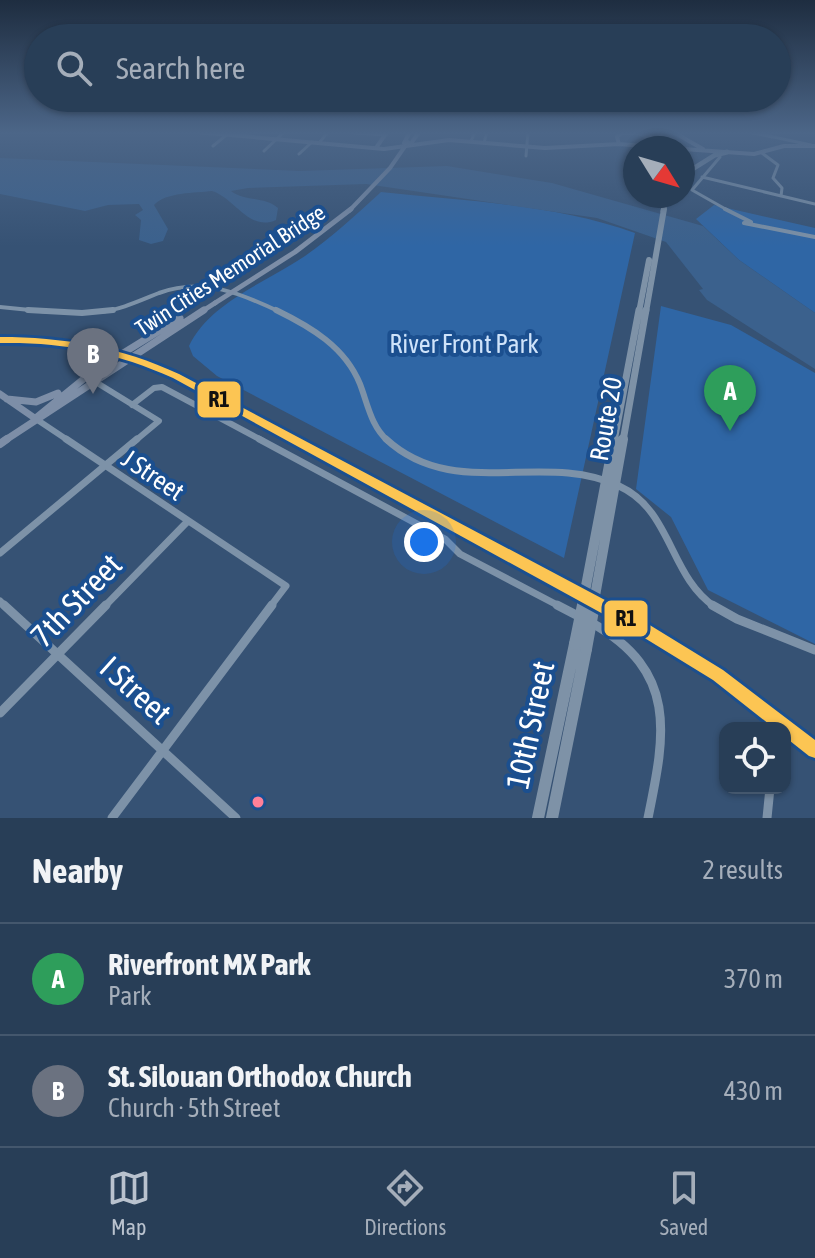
<!DOCTYPE html>
<meta charset="utf-8">
<style>
body{margin:0;font-family:"Asap Condensed",sans-serif;background:#344961;color:#f1f3f6}
.controls{position:absolute;right:24px;bottom:24px;display:grid;overflow:hidden;border-radius:16px;box-shadow:0 2px 6px #0004}
.controls button{width:72px;height:72px;display:grid;place-items:center;padding:0;border:0;border-bottom:2px solid #44576d;background:#283e57;color:#f1f3f6;font:40px sans-serif}
.compass{position:absolute;left:623px;top:136px;width:72px;height:72px;border-radius:50%;background:#283e57;box-shadow:0 2px 6px #0004;rotate:127deg}
.you{position:absolute;left:424px;top:542px;width:28px;height:28px;margin:-20px;border:6px solid #fff;border-radius:50%;background:#1a73e8;box-shadow:0 0 0 12px #1a73e833}
.badge{display:grid;place-items:center;width:52px;height:52px;border-radius:50%;background:#b9c2ce;color:#fff;font-size:26px;font-weight:700}
.pin{position:absolute;translate:-50% -66px;filter:drop-shadow(0 2px 4px #0008)}
.pin::after{content:'';position:absolute;top:42px;width:28px;height:24px;background:inherit;clip-path:polygon(0 0,100% 0,50% 100%)}
.list{margin:0;padding:0;list-style:none}
h2{display:flex;justify-content:space-between;align-items:center;height:104px;margin:0;padding:0 32px;font-size:34px}
h2 small{font-size:26px;font-weight:400;color:#a5aeba}
.list li{display:grid;grid-template-columns:52px 1fr auto;gap:24px;align-items:center;box-sizing:border-box;height:112px;padding:0 32px;border-top:2px solid #44576d}
.list b{display:block;font-size:30px;white-space:nowrap}
.list p{margin:0;font-size:26px;white-space:nowrap;color:#a5aeba}
.list em{font-size:26px;font-style:normal;color:#a5aeba}
.icon{flex:none;width:44px;height:44px;fill:none;stroke:currentColor;stroke-width:2;stroke-linecap:round;stroke-linejoin:round}
.map{position:relative;flex:none;width:815px;height:818px;overflow:hidden}
.search{position:absolute;background:#283e57;box-shadow:0 2px 6px #0004;left:24px;right:24px;top:24px;height:88px;display:flex;align-items:center;gap:20px;box-sizing:border-box;padding:0 28px;border-radius:44px;color:#a5aeba;font-size:30px}
.sheet{height:328px;background:#283e57}
nav{display:flex;justify-content:space-around;align-items:center;box-sizing:border-box;height:112px;border-top:2px solid #44576d;background:#283e57;font-size:22px;color:#a5aeba}
nav a{display:grid;justify-items:center;gap:4px}
nav .on{color:#b9c2ce}
.map>svg:first-child{display:block}
</style>
<div class="map">
<svg width="815" height="818" viewBox="0 0 815 818">
<rect width="100%" height="100%" fill="#365274"/>
<path fill="#2f66a5" d="M381,192C466,201 555,204 635,233L564,558L217,376L193,356L189,346C210,302 267,282 305,256C332,237 356,215 381,192Z
M714,205L815,228V313L739,260L696,219Z
M661,306L731,325L815,373V644L708,590L671,517L636,489Z"/>
<path fill="#3b618d" d="M0,158L300,171L447,166L552,183L703,226L739,260L815,313V369L707,300L699,290L703,289L666,242L597,218L366,184L248,188L231,191C245,202 265,196 278,208L276,220C249,232 235,198 212,191C195,193 166,192 154,205L168,229L163,241L151,244L139,240L141,220L135,215L143,210L139,204L108,205L85,211L0,194Z"/>
<g fill="none" stroke-linecap="round" stroke-linejoin="round">
<path stroke="#7d92a8" stroke-width="3" d="M344,132L385,135
M749,132L772,137
M769,136L811,145
M471,141L475,132
M319,143L328,132
M484,143L487,132
M213,146L230,132
M264,151L284,132
M762,153L778,165L773,178L782,188L781,196
M299,154L312,142
M526,156L528,132
M720,157L692,190L729,211
M702,177L815,204"/>
<path stroke="#7d92a8" stroke-width="4" d="M725,209L751,222
M744,223L815,237
M0,307L50,312
M99,312C120,310 139,301 159,293C203,277 240,293 280,312"/>
<path stroke="#7d92a8" stroke-width="6" d="M28,310L82,313L113,310
M276,310C311,327 345,347 360,384C368,405 371,426 388,441
M94,381L159,421L135,441
M132,405L154,388L162,387L263,441
M36,419L69,441"/>
<path stroke="#7d92a8" stroke-width="7" d="M66,439L286,586L270,607
M259,439L445,539L460,554L561,607
M386,439C454,502 543,450 619,486C672,510 669,576 715,607
M0,553L137,439
M0,601L6,607
M104,607L187,522"/>
<path stroke="#7d92a8" stroke-width="9" d="M4,605L236,818
M557,605L582,618
M712,605L737,619L815,650
M592,623C679,672 665,735 648,818
M0,713L106,605
M112,818L272,605
M767,818L770,788"/>
<path stroke="#7d8ea7" stroke-width="4" d="M197,132L384,149L449,140L545,148L619,144L669,148
M673,132L703,149
M404,143L410,132
M619,144L617,137L621,133L645,132
M410,145L419,132
M376,148L387,132
M683,149L754,154L784,146H815"/>
<path stroke="#7d8ea7" stroke-width="5" d="M201,312L215,303"/>
<path stroke="#7d8ea7" stroke-width="7" d="M0,394L36,419
M7,399L36,402L58,393
M37,417L91,373L180,318
M4,441L204,310"/>
<path stroke="#7d8ea7" stroke-width="8" d="M0,444L7,439"/>
<path stroke="#7e92a7" stroke-width="5" d="M636,132L655,139
M660,132L664,144
M683,175L715,155L727,152"/>
<path stroke="#7e92a7" stroke-width="12" d="M538,818L575,644
M552,818L586,649"/>
<path stroke="#7d8ea7" stroke-width="4" d="M349,211L390,168L408,142"/>
<path stroke="#7d8ea7" stroke-width="5" d="M215,303L295,252L351,209"/>
<path stroke="#7e92a7" stroke-width="5" d="M657,144L658,148
M664,144L666,148
M663,211L666,197"/>
<path stroke="#7e92a7" stroke-width="6" d="M639,312L649,260
M646,312L664,209"/>
<path stroke="#7e92a7" stroke-width="7" d="M614,441L639,310
M623,441L646,310"/>
<path stroke="#7e92a7" stroke-width="10" d="M582,607L614,439
M593,607L623,439"/>
<path stroke="#7e92a7" stroke-width="12" d="M575,644L583,605
M586,649L594,605"/>
<g stroke="#1b4f8f" stroke-width="6">
<path id="rail-1" d="M0,337C63,337 121,347 179,374L635,616L723,670L815,740V758L809,756L785,737V728H774L713,680L625,626L173,378C115,352 63,342 0,343Z"/>
</g>
<use href="#rail-1" fill="#fcc553" fill-rule="evenodd"/>
</g>
<linearGradient id="sky" x2="0" y2="1"><stop stop-color="#1e2d40"/><stop offset="0.54" stop-color="#4c6688"/><stop offset="1" stop-color="#4c6688" stop-opacity="0"/></linearGradient>
<rect width="815" height="246" fill="url(#sky)"/>
<circle fill="#ff8098" stroke="#1b4f8f" stroke-width="3" cx="258" cy="802" r="7"/>
<g text-anchor="middle" dominant-baseline="central" stroke-width="8" stroke-linejoin="round" paint-order="stroke">
<g font-size="22" fill="#fff" stroke="#1b4f8f">
<text transform="translate(230 270) rotate(-33)">Twin Cities Memorial Bridge</text>
</g>
<g font-size="26" fill="#cfe3fa" stroke="#1b4f8f">
<text x="464" y="344">River Front Park</text>
</g>
<g font-size="26" fill="#fff" stroke="#1b4f8f">
<text transform="translate(606 419) rotate(-80)">Route 20</text>
<text transform="translate(153 475) rotate(34)">J Street</text>
</g>
<g font-size="32" fill="#fff" stroke="#1b4f8f">
<text transform="translate(76 600) rotate(-46)">7th Street</text>
<text transform="translate(136 690) rotate(42)">I Street</text>
<text transform="translate(530 725) rotate(-78)">10th Street</text>
</g>
</g>
<g stroke="#1b4f8f" stroke-width="3">
<rect x="196" y="380" width="46" height="39" rx="8" fill="#fcc553"/>
<rect x="603" y="599" width="46" height="39" rx="8" fill="#fcc553"/>
</g>
<g font-size="22" text-anchor="middle" font-weight="bold" fill="#111">
<text x="219" y="407">R1</text>
<text x="626" y="626">R1</text>
</g>
</svg>
<div class="controls">
<button><svg class="icon" aria-label="locate" viewBox="0 0 24 24"><circle cx="12" cy="12" r="6"/><path d="M12 2v4M12 18v4M2 12h4M18 12h4"/></svg></button>
</div>
<svg class="compass" viewBox="-18 -18 36 36"><path d="M0-13l5 13h-10z" fill="#e53935"/><path d="M0 13l5-13h-10z" fill="#a5aeba"/></svg>
<div class="you"></div>
<div class="pin badge" style="left:730px;top:431px;background:#2e9e5b">A</div>
<div class="pin badge" style="left:93px;top:394px;background:#6b7280">B</div>
<div class="search"><svg class="icon" aria-label="search" viewBox="0 0 24 24"><circle cx="10" cy="10" r="6"/><path d="M15 15l6 6"/></svg>Search here</div>
</div>
<section class="sheet">
<h2>Nearby<small>2 results</small></h2>
<ul class="list">
<li><span class="badge" style="background:#2e9e5b">A</span><div><b>Riverfront MX Park</b><p>Park</p></div><em>370 m</em></li>
<li><span class="badge" style="background:#6b7280">B</span><div><b>St. Silouan Orthodox Church</b><p>Church · 5th Street</p></div><em>430 m</em></li>
</ul>
</section>
<nav>
<a class="on"><svg class="icon" aria-label="map" viewBox="0 0 24 24"><path d="M3 6l6-2 6 2 6-2v14l-6 2-6-2-6 2zM9 4v14M15 6v14"/></svg>Map</a>
<a><svg class="icon" aria-label="directions" viewBox="0 0 24 24"><path d="M12 3l9 9-9 9-9-9zM9 14v-3h6M13 9l2 2-2 2"/></svg>Directions</a>
<a><svg class="icon" aria-label="saved" viewBox="0 0 24 24"><path d="M7 4h10v16l-5-4-5 4z"/></svg>Saved</a>
</nav>
